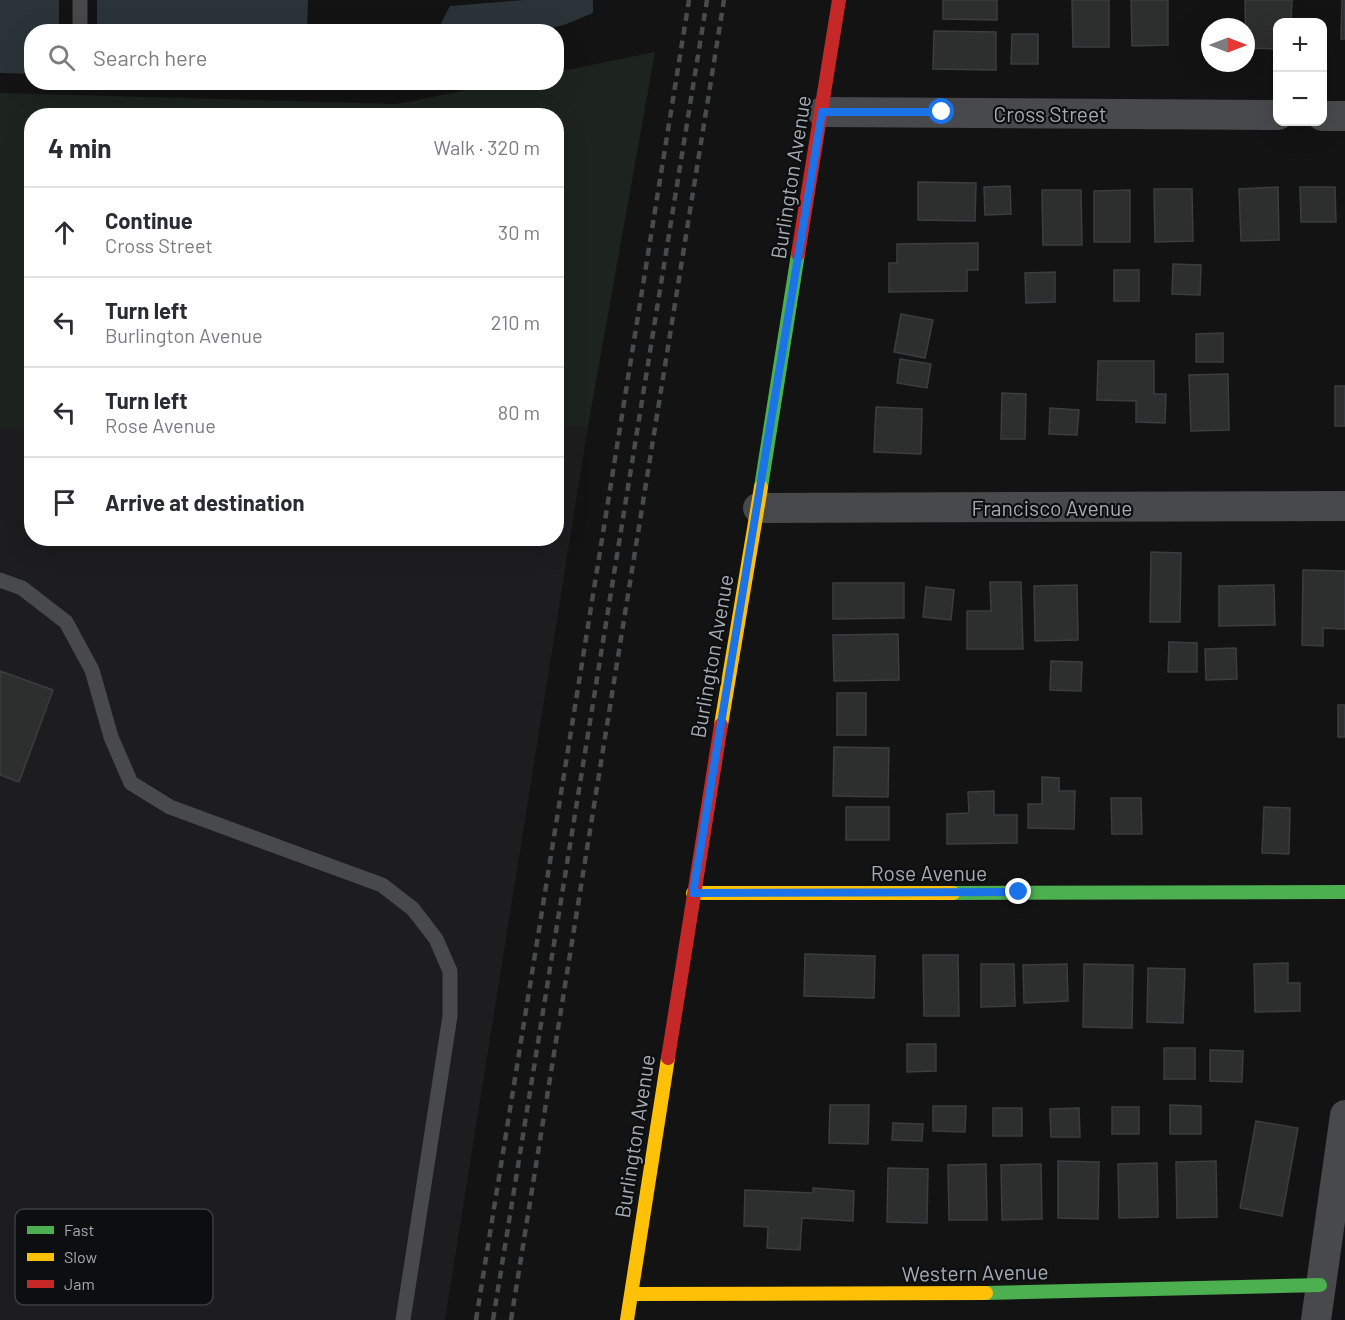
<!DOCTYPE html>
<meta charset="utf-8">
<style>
body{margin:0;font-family:Barlow,sans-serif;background:#f2f2f3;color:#2b2b33}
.controls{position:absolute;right:18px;top:18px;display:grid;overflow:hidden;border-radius:12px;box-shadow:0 6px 24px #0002}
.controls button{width:54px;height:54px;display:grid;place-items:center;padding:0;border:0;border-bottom:2px solid #e1e1e2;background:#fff;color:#2b2b33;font:30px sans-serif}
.compass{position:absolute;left:1201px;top:18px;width:54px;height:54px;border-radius:50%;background:#fff;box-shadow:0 6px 24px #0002;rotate:90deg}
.stop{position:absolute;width:18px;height:18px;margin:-14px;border:4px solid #1a73e8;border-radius:50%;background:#fff}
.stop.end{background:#1a73e8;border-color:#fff;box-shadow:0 2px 6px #0008}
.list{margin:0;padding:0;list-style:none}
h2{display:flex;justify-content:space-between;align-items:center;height:78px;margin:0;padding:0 24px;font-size:26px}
h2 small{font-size:20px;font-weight:400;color:#7c7c81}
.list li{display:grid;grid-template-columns:39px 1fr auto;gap:18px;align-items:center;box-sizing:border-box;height:90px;padding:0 24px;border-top:2px solid #e1e1e2}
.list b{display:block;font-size:22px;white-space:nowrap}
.list p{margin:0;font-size:20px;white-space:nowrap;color:#7c7c81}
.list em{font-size:20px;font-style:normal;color:#7c7c81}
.icon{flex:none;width:33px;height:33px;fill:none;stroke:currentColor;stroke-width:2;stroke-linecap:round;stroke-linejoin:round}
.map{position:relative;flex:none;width:1345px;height:1320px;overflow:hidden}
.search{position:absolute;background:#fff;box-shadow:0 6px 24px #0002;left:24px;top:24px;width:540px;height:66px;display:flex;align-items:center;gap:15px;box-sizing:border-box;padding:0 21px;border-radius:24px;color:#7c7c81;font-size:22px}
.panel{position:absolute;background:#fff;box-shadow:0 6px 24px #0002;left:24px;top:108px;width:540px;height:438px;border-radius:24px}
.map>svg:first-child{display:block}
</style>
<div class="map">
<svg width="1345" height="1320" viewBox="0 0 1345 1320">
<rect width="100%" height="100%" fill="#131313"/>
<path fill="#1d1d1f" d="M557,426H588L445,1320H0V429H31L32,538H556Z"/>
<path fill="#1d241d" d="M655,52L588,426H557L556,116H32L31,429H0V93L397,104L502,83L556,82L557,72Z"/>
<path fill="#2a3438" d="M0,0H59V31L32,32L31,74L0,73Z
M97,0H308L307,31H97Z
M525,0H593V13L564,25L537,31H437L450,6Z"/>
<path fill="#2d2e2e" stroke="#3b3d3f" stroke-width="1.5" d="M943,0H997V20L943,19Z
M1072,0H1109V47H1073Z
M1131,0H1168V45L1132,46Z
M1245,0H1292L1291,22H1278V49L1246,48Z
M1342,0H1345V39H1341Z
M934,31L996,32V70L933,69Z
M1012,34H1038V64H1011Z
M918,182L976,183L975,221L918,220Z
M1010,186L1011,214L985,215L984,187Z
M1278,187L1279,240L1241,241L1239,189Z
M1300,187H1335L1336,222H1301Z
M1154,189H1192L1193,241L1155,242Z
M1042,190H1081L1082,245H1043Z
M1130,190V242H1094V191Z
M978,243V270H967V291L889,292V263H897V244Z
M1173,264L1201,265L1200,295L1172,294Z
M1114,270H1139V301H1114Z
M1055,272V302L1026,303L1025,273Z
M901,314L933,320L925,358L894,352Z
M1223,333V362H1196V334Z
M900,359L931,364L927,388L897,383Z
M1098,361H1154V394H1166L1165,423L1136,422V401L1097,400Z
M1228,374L1229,430L1191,431L1189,375Z
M1335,386H1345V426H1335Z
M1002,393L1026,394L1025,439H1001Z
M876,407L922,409L921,454L874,452Z
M1050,408L1079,410L1077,435L1049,434Z
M1151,552L1181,553L1180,622H1150Z
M1303,570L1345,571V629L1323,628V646L1302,645Z
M990,582H1021L1023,649H967V611H991Z
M833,583H904V618L833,619Z
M1077,585L1078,640L1035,641L1034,586Z
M1274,585L1275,625L1219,626V586Z
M926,587L954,590L951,620L923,617Z
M898,634L899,680L834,681L833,635Z
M1169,642L1197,643V672H1168Z
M1236,648L1237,679L1206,680L1205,649Z
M1051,661L1082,662L1081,691L1050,690Z
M0,671L53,690L19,782L0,775Z
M837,693H866V735H837Z
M1338,705H1345V737H1338Z
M834,747L889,748L888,797L833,796Z
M1042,777L1059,778V791H1075L1074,829L1028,828V804H1042Z
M994,791V815H1017V843L947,844V814L969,813L968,792Z
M1111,798H1141L1142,834H1112Z
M846,807H889V840H846Z
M1264,807L1290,808L1289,854L1262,853Z
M805,954L875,956L874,998L804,996Z
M923,955H958L959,1016H924Z
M1288,963V983H1300V1011L1255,1012L1254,964Z
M981,964H1014L1015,1006L981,1007Z
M1067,964L1068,1001L1024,1003L1023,965Z
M1084,964L1133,965L1132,1028L1083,1027Z
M1148,968L1185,969L1183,1023L1147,1022Z
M907,1044H936V1071L907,1072Z
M1164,1048H1195V1079H1164Z
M1210,1050L1243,1051L1242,1082L1210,1081Z
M830,1105H869L868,1144L829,1143Z
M1170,1105L1201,1106V1134H1170Z
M933,1106H966L965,1132L933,1131Z
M1112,1107H1139V1134H1112Z
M993,1108H1022V1136H993Z
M1079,1108L1080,1137H1051L1050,1109Z
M1256,1121L1298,1128L1282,1216L1240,1208Z
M893,1123L923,1124L922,1141L892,1140Z
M1058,1161L1099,1162L1098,1219L1058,1218Z
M1216,1161L1217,1217L1177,1218L1176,1162Z
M1157,1163L1158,1217L1119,1218L1118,1164Z
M986,1164L987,1220H949L948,1165Z
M1041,1164L1042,1219L1002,1220L1001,1165Z
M888,1168L928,1169L927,1223L887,1222Z
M813,1188L854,1191L853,1221L802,1218L800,1250L767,1248L768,1227L744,1226L745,1190L813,1193Z"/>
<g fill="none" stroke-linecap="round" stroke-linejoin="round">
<path stroke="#48494c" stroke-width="15" d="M80,32V0
M0,580L22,588L66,622L92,670L111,737L131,783L170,807L382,885L413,909L436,939L450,971V1016L403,1320"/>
<path stroke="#48494c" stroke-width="30" d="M822,112L1278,115
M1322,116H1345
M758,508L1345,506
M1316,1320L1345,1115"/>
<path stroke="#4caf50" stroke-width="14" d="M761,487L798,254
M953,893L1345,892
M986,1293L1320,1285"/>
<path stroke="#ffc107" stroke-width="14" d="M721,725L761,487
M693,893H953
M632,1294L986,1293
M627,1320L668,1058"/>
<path stroke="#c62828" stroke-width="14" d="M798,254L839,0
M668,1058L721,725"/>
<path stroke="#484a4c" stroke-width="4.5" stroke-dasharray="8 6" stroke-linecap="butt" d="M476,1320L689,0
M493,1320L707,0
M511,1320L724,0"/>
</g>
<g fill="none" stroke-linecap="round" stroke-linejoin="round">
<path stroke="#1a73e8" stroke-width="8" d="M942,112H822L693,893L1019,892"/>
</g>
<g text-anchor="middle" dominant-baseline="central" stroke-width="4.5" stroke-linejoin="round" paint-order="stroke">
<g font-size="21" fill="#a4abb4" stroke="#0d0e0f">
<text x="1050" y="113">Cross Street</text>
<text transform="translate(790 177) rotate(-81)">Burlington Avenue</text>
<text x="1052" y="507">Francisco Avenue</text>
<text transform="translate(711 656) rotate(-80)">Burlington Avenue</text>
<text x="929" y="872">Rose Avenue</text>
<text transform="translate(634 1136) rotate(-81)">Burlington Avenue</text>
<text transform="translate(975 1272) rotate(-1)">Western Avenue</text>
</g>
</g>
<rect x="15" y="1209" width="198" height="96" rx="9" fill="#0d0e0f" stroke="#3a3d41" stroke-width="1.5"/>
<rect x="27" y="1226" width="27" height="8" fill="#4caf50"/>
<rect x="27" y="1253" width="27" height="8" fill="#ffc107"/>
<rect x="27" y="1280" width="27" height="8" fill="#c62828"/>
<g font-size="16" fill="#a4abb4">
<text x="64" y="1236">Fast</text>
<text x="64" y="1263">Slow</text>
<text x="64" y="1290">Jam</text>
</g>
</svg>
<div class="controls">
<button>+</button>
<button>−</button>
</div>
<svg class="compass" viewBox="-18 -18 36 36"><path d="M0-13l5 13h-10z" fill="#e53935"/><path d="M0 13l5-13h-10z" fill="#7c7c81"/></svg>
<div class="stop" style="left:942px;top:112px"></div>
<div class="stop end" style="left:1019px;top:892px"></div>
<div class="search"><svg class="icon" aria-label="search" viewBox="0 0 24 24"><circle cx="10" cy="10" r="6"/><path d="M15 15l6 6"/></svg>Search here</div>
<section class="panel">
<h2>4 min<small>Walk · 320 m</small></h2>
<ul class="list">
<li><svg class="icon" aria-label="ahead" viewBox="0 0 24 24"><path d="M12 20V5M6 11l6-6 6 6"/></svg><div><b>Continue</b><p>Cross Street</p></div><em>30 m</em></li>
<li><svg class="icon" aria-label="left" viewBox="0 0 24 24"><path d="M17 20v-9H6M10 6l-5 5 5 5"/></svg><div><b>Turn left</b><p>Burlington Avenue</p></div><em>210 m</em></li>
<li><svg class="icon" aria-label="left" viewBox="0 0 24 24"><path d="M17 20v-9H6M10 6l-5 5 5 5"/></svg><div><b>Turn left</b><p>Rose Avenue</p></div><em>80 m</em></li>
<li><svg class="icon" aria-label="arrive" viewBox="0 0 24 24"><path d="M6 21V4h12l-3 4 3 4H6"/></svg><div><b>Arrive at destination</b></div></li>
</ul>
</section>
</div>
